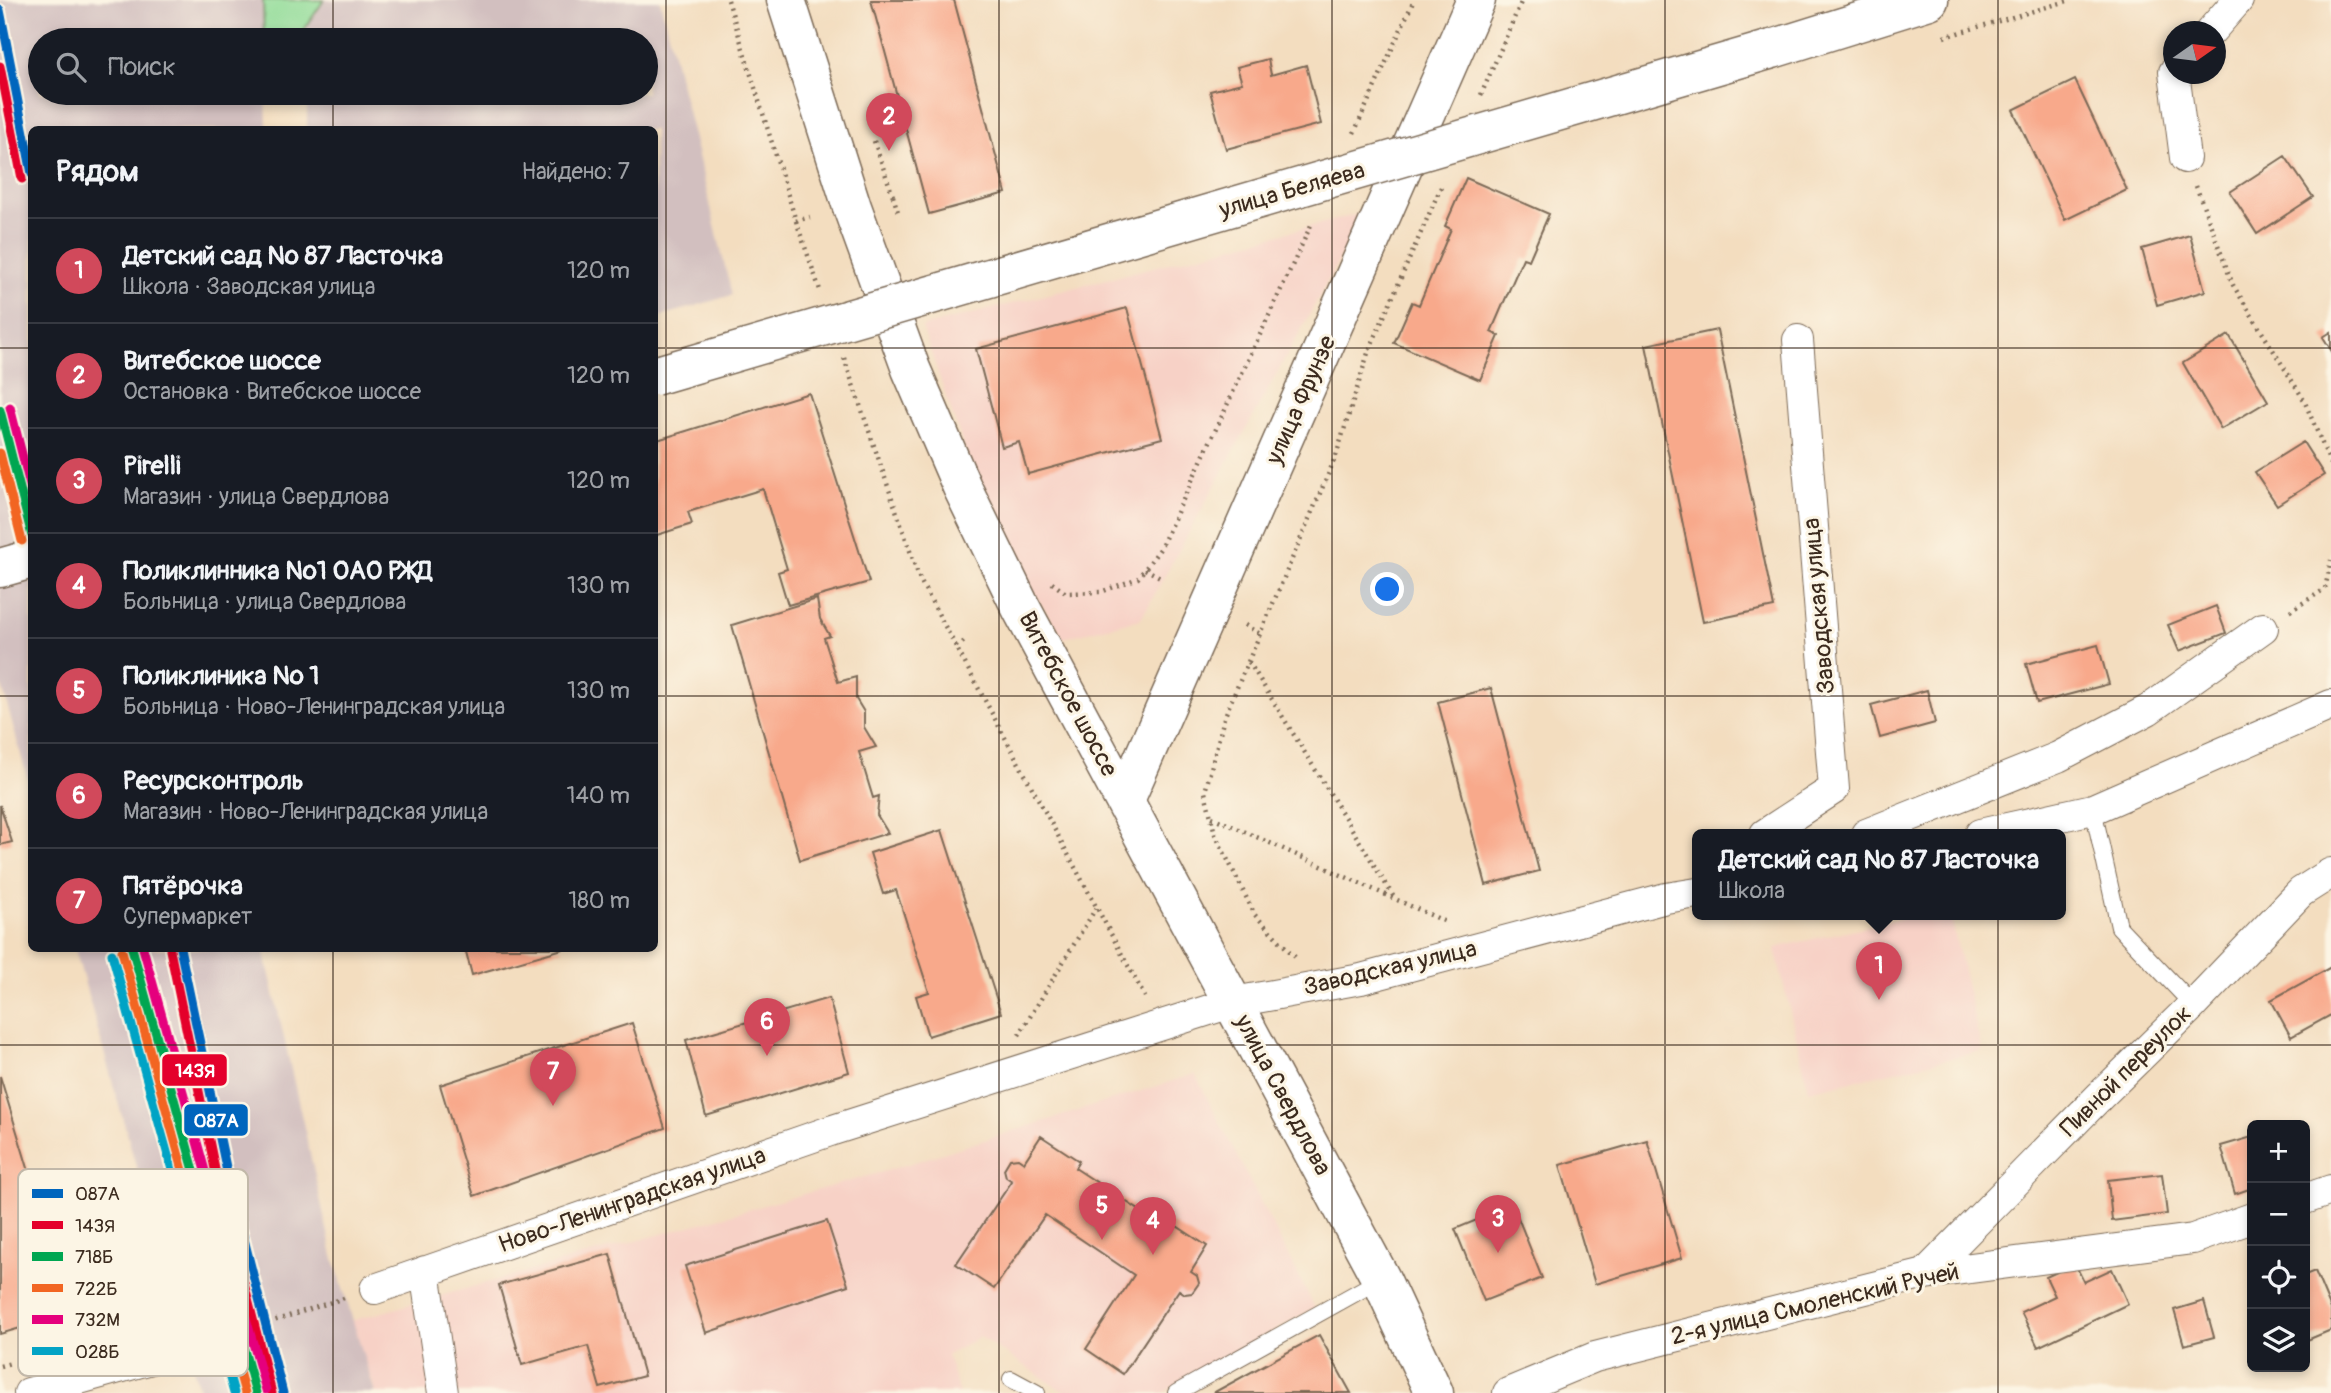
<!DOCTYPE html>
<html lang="ru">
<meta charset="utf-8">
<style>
body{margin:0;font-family:Pangolin,sans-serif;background:#20242c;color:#f1f3f6}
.controls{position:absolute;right:21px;bottom:21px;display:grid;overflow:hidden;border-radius:10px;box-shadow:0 4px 10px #0003}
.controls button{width:63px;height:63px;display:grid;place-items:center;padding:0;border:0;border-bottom:2px solid #363941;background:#171b24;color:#f1f3f6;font:35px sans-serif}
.compass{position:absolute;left:2163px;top:21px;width:63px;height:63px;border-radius:50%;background:#171b24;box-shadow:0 4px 10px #0003;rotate:76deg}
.you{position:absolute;left:1388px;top:590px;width:24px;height:24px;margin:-18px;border:5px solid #fff;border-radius:50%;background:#1a73e8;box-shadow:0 0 0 10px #1a73e833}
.badge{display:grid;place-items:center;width:46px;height:46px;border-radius:50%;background:#d1495b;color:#fff;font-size:23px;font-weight:700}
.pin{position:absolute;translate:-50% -58px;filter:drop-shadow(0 2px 4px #0008)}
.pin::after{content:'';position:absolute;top:37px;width:24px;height:21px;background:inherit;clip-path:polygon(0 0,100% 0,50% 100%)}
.popup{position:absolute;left:1692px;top:829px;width:374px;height:91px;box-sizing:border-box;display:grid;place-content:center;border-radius:10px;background:#171b24;filter:drop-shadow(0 2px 5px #0005);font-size:23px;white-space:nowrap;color:#9ea1a6}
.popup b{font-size:26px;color:#f1f3f6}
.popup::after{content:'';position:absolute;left:50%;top:100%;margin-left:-14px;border:14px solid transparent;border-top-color:#171b24}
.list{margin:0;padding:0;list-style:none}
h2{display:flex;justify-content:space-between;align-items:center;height:91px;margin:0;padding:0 28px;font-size:30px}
h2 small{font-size:23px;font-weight:400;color:#9ea1a6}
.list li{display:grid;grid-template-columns:46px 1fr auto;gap:21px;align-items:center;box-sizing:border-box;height:105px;padding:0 28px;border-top:2px solid #363941}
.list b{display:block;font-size:26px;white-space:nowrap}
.list p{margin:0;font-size:23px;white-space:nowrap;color:#9ea1a6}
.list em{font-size:23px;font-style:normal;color:#9ea1a6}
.icon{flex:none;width:38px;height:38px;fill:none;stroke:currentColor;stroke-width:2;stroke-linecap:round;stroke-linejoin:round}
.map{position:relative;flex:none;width:2331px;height:1393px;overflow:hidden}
.search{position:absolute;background:#171b24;box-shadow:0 4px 10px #0003;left:28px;top:28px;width:630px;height:77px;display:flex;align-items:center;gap:18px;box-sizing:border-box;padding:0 24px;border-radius:38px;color:#9ea1a6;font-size:26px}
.panel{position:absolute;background:#171b24;box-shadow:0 4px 10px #0003;left:28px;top:126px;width:630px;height:826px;border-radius:10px}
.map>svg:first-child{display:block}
</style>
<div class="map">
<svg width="2331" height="1393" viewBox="0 0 2331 1393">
<rect width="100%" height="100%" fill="#fcf5e5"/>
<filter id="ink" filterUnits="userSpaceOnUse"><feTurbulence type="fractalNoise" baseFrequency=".0143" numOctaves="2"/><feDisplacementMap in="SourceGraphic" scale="14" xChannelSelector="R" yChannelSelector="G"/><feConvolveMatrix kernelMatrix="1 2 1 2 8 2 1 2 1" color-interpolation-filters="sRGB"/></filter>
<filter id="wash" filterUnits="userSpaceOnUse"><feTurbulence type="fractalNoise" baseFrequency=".00686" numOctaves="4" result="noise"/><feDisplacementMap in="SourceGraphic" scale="28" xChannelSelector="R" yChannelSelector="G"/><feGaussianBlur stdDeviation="1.57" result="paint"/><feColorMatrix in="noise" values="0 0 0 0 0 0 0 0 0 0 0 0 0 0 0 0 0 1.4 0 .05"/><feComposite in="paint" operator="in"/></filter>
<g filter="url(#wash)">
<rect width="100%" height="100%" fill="#f3ddbf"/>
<path fill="#f7d1c6" d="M1366,212L1141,619L1063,638L994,533L922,327Z
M1919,914H1950L1982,1051L1809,1091L1775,948Z
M1195,1074L1315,1308L1163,1393H1066L980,1337L947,1355L959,1393H376L351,1321L886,1171Z"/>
<path fill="#d2bfbf" d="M0,0H263L264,40H40V93H266L267,129L32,130L31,791L0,679Z
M324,0H660L732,295L655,318L654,130L307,129V93H646V40H297Z
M75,949H264L333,1256L375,1393H200Z"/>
<path fill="#91dc99" stroke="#66835c" stroke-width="2" d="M263,0H324L297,40H264Z"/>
<g id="blocks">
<path fill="#f8a98b" d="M871,0H954L1006,193L929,214Z
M1268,59L1271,75L1306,65L1321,124L1226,149L1210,91L1242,83L1237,67Z
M2075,80L2127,190L2065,220L2013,110Z
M2285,156L2313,197L2257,234L2230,192Z
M1466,178L1549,214L1529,260L1523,258L1491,332L1499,336L1480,380L1394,343L1412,302L1419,305L1451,229L1445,226Z
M2190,235L2205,291L2157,305L2142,249Z
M1127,308L1162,438L1028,474L1019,442L1002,447L976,349Z
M1717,330L1774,607L1703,622L1646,345Z
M2331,332V350L2323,337Z
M2229,335L2268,401L2221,429L2183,363Z
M809,393L869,582L788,605L778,572L787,569L763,489L688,512L692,524L654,536V441Z
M2303,442L2324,475L2277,505L2255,472Z
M817,599L820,619L830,636L824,638L838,682L856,677V699L864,712V727L876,747L859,752L873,798L879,796L877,815L888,833L800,860L732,625Z
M2216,606L2226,633L2179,651L2168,625Z
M2098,645L2109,684L2037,703L2026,664Z
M1491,688L1539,871L1486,885L1438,702Z
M1927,690L1935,723L1880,738L1871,705Z
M0,805L12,842L0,845Z
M942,830L1001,1013L928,1036L916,996L929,992L896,890L883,894L870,853Z
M465,948H563V949L472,975Z
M2331,967V1015L2291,1037L2271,1000Z
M829,998L849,1072L706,1116L686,1040Z
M632,1023L665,1128L474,1196L440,1085Z
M0,1076L72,1313L0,1334Z
M1041,1136L1079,1161L1075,1168L1165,1227L1169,1221L1207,1246L1191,1272L1197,1276L1199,1283L1192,1293L1185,1294L1179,1290L1123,1374L1086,1349L1134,1275L1045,1215L994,1289L956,1264L1012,1181L1006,1177L1004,1169L1010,1159L1018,1158L1024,1162Z
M2252,1137V1188L2235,1194L2221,1146Z
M1647,1140L1682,1258L1595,1284L1560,1165Z
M2162,1174L2167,1214L2112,1221L2108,1180Z
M1513,1205L1542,1278L1484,1301L1455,1229Z
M827,1221L848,1285L706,1333L685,1266Z
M610,1254L644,1376L600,1388L588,1346L522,1365L499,1285Z
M2075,1264L2084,1282L2112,1269L2128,1304L2038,1347L2021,1312L2055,1296L2046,1277Z
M2315,1271L2331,1309V1330L2305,1341V1275Z
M2204,1301L2214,1337L2184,1345L2174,1310Z
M1319,1335L1351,1393H1213Z"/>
</g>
</g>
<g filter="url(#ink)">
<use href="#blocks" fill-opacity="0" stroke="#7b6956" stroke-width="2"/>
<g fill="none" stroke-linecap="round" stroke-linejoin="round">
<g stroke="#7b6956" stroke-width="18">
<path id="lane" d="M2093,809L2119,927L2193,1005
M1011,1379L1037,1393
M1176,1393L1381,1279"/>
</g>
<g stroke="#7b6956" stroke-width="32">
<path id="street" d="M2210,32L2238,0
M2174,72L2185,158
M1765,834L1834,789L1798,340
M1866,834L2058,757L2148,710L2263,628
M1980,834L2093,809L2331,705
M2305,1199L2331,1190
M425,1271L443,1393
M1925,1274L2099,1097L2193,1005L2301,892L2331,873
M375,1289L833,1130L1234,1002L1361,979L1666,898L1697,893
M29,1393L180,1351
M1508,1393L1595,1357L1925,1274L2193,1239L2252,1218"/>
</g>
<g stroke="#7b6956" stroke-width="41">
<path id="primary" d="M786,0L852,207L911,369L962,487L1021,608L1381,1279L1434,1393
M1772,49L1929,0
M0,568L32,559
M1125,800L1476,0"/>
</g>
<path stroke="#7b6956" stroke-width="4.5" stroke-dasharray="2 5" stroke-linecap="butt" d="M728,0L796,221L810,217
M1944,37L2071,0
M1481,95L1522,0
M1354,133L1414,0
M874,141L893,196
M2196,186L2233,285L2304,400L2331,465
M893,196L899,215
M796,221L820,290
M844,358L920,580L1145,997
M1145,569L1160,577
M1052,583L1066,593L1101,592L1138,578L1160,549L1312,223
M2290,611L2325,589L2331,560
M1245,625L1260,634
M956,646L967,640
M1249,662L1395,899
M1212,817L1444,921
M1295,957L1255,915L1215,834L1205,792L1224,718L1336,456L1368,353L1441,187
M1019,1035L1096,908
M209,1342L344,1298
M0,1366L11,1363"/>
<use href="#lane" stroke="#fff" stroke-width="16"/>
<use href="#street" stroke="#fff" stroke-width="30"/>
<use href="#primary" stroke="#fff" stroke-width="38"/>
<g stroke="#7b6956" stroke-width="41" stroke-linecap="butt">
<path id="primary-bridge" d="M654,376L1772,49"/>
</g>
<use href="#primary-bridge" stroke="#fff" stroke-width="38"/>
<g stroke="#fcf5e5" stroke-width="14">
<path id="rail-1" d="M0,10L32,174
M180,948L227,1172L283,1393"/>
</g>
<g stroke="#fcf5e5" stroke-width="14">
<path id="rail-2" d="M0,66L22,179
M170,950L216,1174L272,1393"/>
</g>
<g stroke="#fcf5e5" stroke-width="14">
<path id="rail-3" d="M0,410L32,536
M132,948L256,1393"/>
</g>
<g stroke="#fcf5e5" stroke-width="14">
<path id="rail-4" d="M0,453L22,541
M122,951L245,1393"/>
</g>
<g stroke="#fcf5e5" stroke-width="14">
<path id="rail-5" d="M10,407L32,493
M143,948L266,1390"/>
</g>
<g stroke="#fcf5e5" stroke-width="14">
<path id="rail-6" d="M112,954L234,1393"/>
</g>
<use href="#rail-1" stroke="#0065bd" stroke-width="9"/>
<use href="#rail-2" stroke="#e4002b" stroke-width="9"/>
<use href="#rail-3" stroke="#00a651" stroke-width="9"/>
<use href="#rail-4" stroke="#f26522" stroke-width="9"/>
<use href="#rail-5" stroke="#e5007d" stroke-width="9"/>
<use href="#rail-6" stroke="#03a3c5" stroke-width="9"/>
</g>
</g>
<path fill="none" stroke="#3b2a1e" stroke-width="2" stroke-opacity="0.55" d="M333,0V40M666,0V1393M999,0V1393M1332,0V1393M1665,0V1393M1998,0V1393M333,93V130M0,348H32M654,348H2331M0,696H32M654,696H2331M333,948V1393M0,1045H2331"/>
<g text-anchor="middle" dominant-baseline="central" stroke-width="6" stroke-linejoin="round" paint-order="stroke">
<g font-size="24" fill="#3b2a1e" stroke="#fcf5e5">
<text transform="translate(1292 190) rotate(-16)">улица Беляева</text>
<text transform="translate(1301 400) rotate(-66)">улица Фрунзе</text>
<text transform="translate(1819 606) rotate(-95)">Заводская улица</text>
<text transform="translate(1068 694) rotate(62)">Витебское шоссе</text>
<text transform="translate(1390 968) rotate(-13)">Заводская улица</text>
<text transform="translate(2126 1071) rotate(-45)">Пивной переулок</text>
<text transform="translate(1283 1095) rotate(62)">улица Свердлова</text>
<text transform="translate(632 1200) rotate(-19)">Ново-Ленинградская улица</text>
<text transform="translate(1815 1304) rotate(-13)">2-я улица Смоленский Ручей</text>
</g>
</g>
<rect x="18" y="1169" width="230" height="207" rx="10" fill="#fcf5e5" stroke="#c2b8a9" stroke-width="2"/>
<rect x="32" y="1189" width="31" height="9" fill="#0065bd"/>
<rect x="32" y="1221" width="31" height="8" fill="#e4002b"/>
<rect x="32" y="1252" width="31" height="9" fill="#00a651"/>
<rect x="32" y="1284" width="31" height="8" fill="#f26522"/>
<rect x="32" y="1315" width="31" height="9" fill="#e5007d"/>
<rect x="32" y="1347" width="31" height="8" fill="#03a3c5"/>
<g font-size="19" fill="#3b2a1e">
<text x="75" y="1200">087А</text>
<text x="75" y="1232">143Я</text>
<text x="75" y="1263">718Б</text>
<text x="75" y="1295">722Б</text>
<text x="75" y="1326">732М</text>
<text x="75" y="1358">028Б</text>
</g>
<g stroke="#fcf5e5" stroke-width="2.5">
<rect x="161" y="1053" width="67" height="34" rx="7" fill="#e4002b"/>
<rect x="183" y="1103" width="66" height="34" rx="7" fill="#0065bd"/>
</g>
<g font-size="19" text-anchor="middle" font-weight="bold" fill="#fff">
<text x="195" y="1077">143Я</text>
<text x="216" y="1127">087А</text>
</g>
</svg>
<div class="controls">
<button>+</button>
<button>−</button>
<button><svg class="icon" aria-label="locate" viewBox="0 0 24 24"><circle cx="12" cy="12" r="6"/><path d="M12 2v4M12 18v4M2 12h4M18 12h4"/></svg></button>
<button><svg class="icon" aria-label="layers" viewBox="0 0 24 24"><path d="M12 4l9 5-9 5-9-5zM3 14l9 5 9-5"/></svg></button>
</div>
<svg class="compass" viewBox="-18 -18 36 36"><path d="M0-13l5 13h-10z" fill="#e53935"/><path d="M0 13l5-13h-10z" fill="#9ea1a6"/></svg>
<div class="you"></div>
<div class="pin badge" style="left:1879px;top:1000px">1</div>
<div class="popup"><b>Детский сад № 87 Ласточка</b>Школа</div>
<div class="pin badge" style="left:889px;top:151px">2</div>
<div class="pin badge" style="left:1498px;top:1253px">3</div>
<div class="pin badge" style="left:1153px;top:1255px">4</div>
<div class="pin badge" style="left:1102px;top:1240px">5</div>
<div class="pin badge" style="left:767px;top:1056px">6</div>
<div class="pin badge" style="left:553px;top:1106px">7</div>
<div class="search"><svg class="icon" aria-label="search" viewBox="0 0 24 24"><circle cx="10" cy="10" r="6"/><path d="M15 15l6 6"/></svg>Поиск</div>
<section class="panel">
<h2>Рядом<small>Найдено: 7</small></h2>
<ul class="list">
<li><span class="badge">1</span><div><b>Детский сад № 87 Ласточка</b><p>Школа · Заводская улица</p></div><em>120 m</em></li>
<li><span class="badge">2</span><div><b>Витебское шоссе</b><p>Остановка · Витебское шоссе</p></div><em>120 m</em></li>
<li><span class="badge">3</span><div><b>Pirelli</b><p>Магазин · улица Свердлова</p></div><em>120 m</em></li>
<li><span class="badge">4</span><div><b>Поликлинника №1 ОАО РЖД</b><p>Больница · улица Свердлова</p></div><em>130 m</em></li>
<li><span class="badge">5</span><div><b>Поликлиника № 1</b><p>Больница · Ново-Ленинградская улица</p></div><em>130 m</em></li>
<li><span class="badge">6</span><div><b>Ресурсконтроль</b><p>Магазин · Ново-Ленинградская улица</p></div><em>140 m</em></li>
<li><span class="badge">7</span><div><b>Пятёрочка</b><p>Супермаркет</p></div><em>180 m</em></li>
</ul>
</section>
</div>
